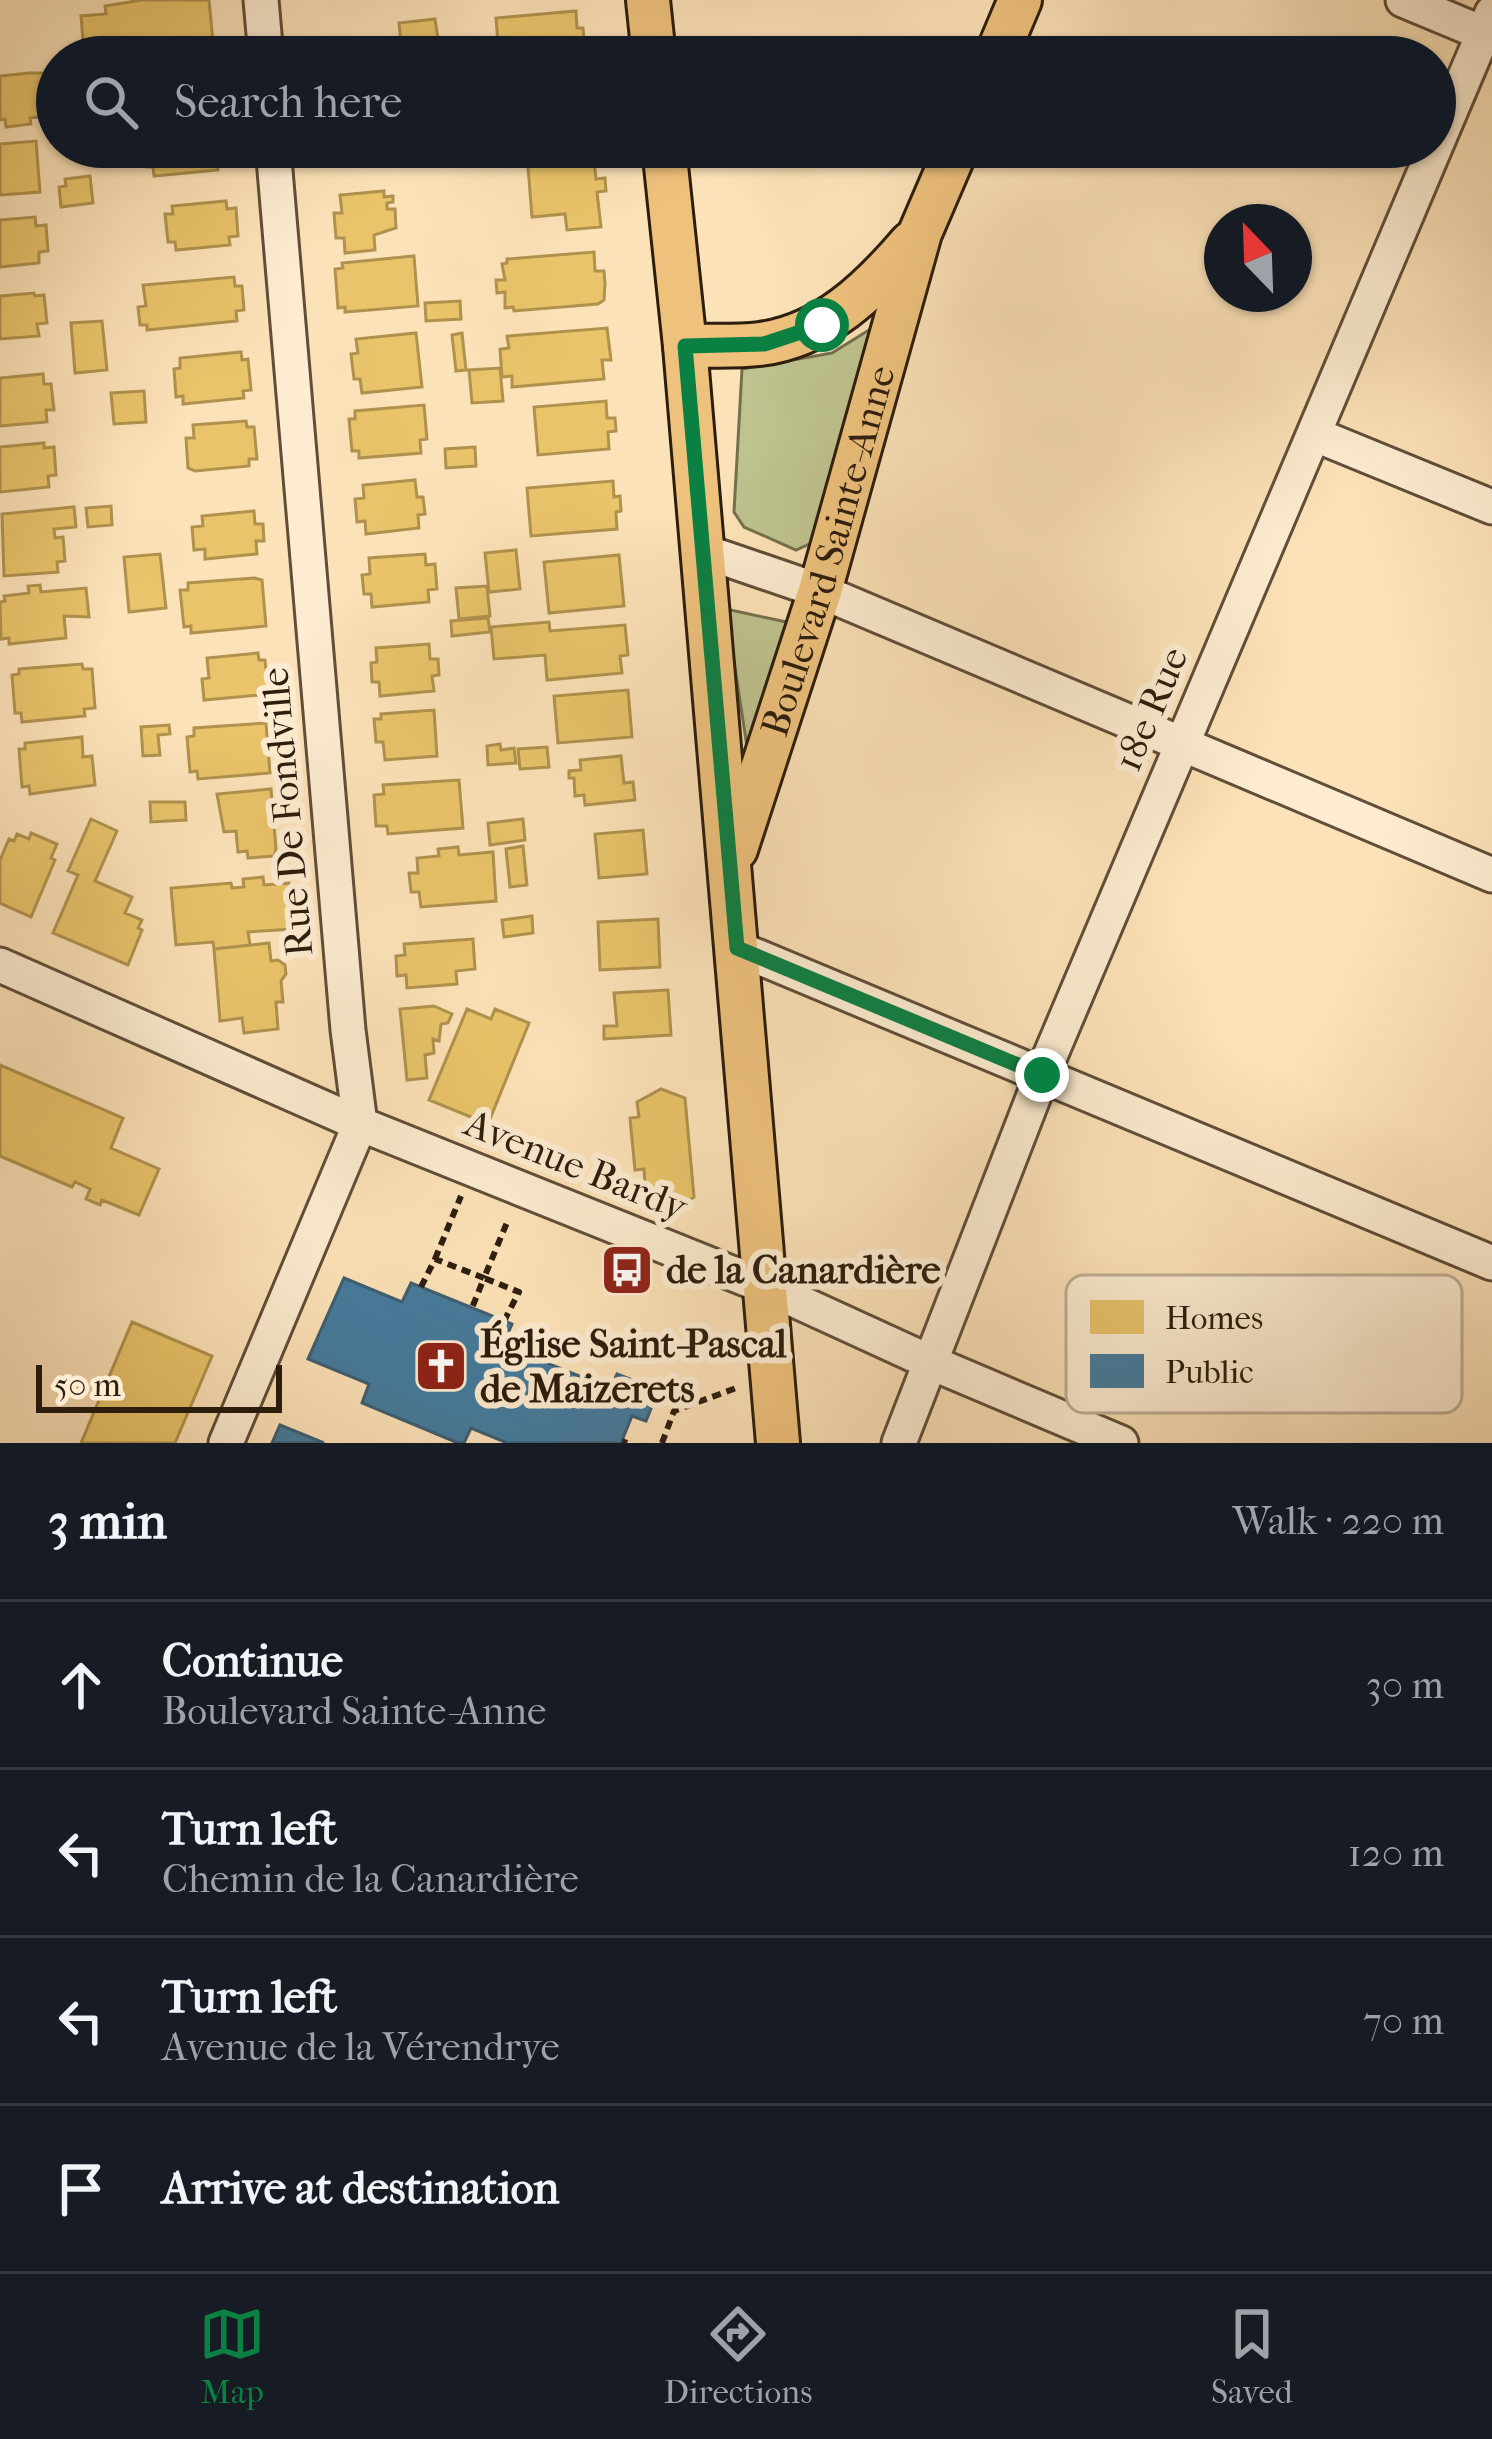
<!DOCTYPE html>
<meta charset="utf-8">
<style>
body{margin:0;font-family:"IM FELL French Canon",serif;background:#242831;color:#f1f3f6}
.compass{position:absolute;left:1204px;top:204px;width:108px;height:108px;border-radius:50%;background:#171b24;box-shadow:0 3px 9px #0004;rotate:337deg}
.scale{position:absolute;left:36px;bottom:30px;width:246px;box-sizing:border-box;padding-left:12px;border:6px solid #2c1d0d;border-top:0;font-size:33px;line-height:42px;white-space:nowrap;color:#2c1d0d;-webkit-text-stroke:9px #fdecd1;paint-order:stroke}
.stop{position:absolute;width:36px;height:36px;margin:-27px;border:9px solid #0b8043;border-radius:50%;background:#fff}
.stop.end{background:#0b8043;border-color:#fff;box-shadow:0 3px 12px #0008}
.list{margin:0;padding:0;list-style:none}
h2{display:flex;justify-content:space-between;align-items:center;height:156px;margin:0;padding:0 48px;font-size:51px}
h2 small{font-size:39px;font-weight:400;color:#9ea1a6}
.list li{display:grid;grid-template-columns:78px 1fr auto;gap:36px;align-items:center;box-sizing:border-box;height:168px;padding:0 48px;border-top:3px solid #363941}
.list b{display:block;font-size:45px;white-space:nowrap}
.list p{margin:0;font-size:39px;white-space:nowrap;color:#9ea1a6}
.list em{font-size:39px;font-style:normal;color:#9ea1a6}
.icon{flex:none;width:66px;height:66px;fill:none;stroke:currentColor;stroke-width:2;stroke-linecap:round;stroke-linejoin:round}
.map{position:relative;flex:none;width:1492px;height:1443px;overflow:hidden}
.search{position:absolute;background:#171b24;box-shadow:0 3px 9px #0004;left:36px;right:36px;top:36px;height:132px;display:flex;align-items:center;gap:30px;box-sizing:border-box;padding:0 42px;border-radius:66px;color:#9ea1a6;font-size:45px}
.sheet{height:828px;background:#171b24}
nav{display:flex;justify-content:space-around;align-items:center;box-sizing:border-box;height:168px;border-top:3px solid #363941;background:#171b24;font-size:33px;color:#9ea1a6}
nav a{display:grid;justify-items:center;gap:6px}
nav .on{color:#0b8043}
.map>svg:first-child{display:block}
</style>
<div class="map">
<svg width="1492" height="1443" viewBox="0 0 1492 1443">
<rect width="100%" height="100%" fill="#fce2b8"/>
<filter id="stains"><feTurbulence type="fractalNoise" baseFrequency=".00167" numOctaves="4"/><feColorMatrix values="0 0 0 0 .2 0 0 0 0 .09 0 0 0 0 .02 0 0 0 .5 -.17"/></filter>
<radialGradient id="worn" r=".72"><stop offset=".6" stop-color="#630" stop-opacity="0"/><stop offset="1" stop-color="#630" stop-opacity=".3"/></radialGradient>
<path fill="#bec38f" stroke="#75704e" stroke-width="3" d="M877,325L816,541L796,550L744,527L734,512L742,369L832,353Z
M726,609L791,623L753,786Z"/>
<path fill="#e9c46a" stroke="#b0924e" stroke-width="3" d="M142,0H209L213,42L180,45V38L154,40V47L84,53L81,16L106,14L105,6Z
M576,11L577,28H583L584,40L578,41L579,57H499L496,18Z
M435,19L438,39L401,43L399,23Z
M385,46L386,57H315L322,56V51Z
M29,73H57V115L30,118L31,124L6,127L5,119L0,120V76Z
M36,141L40,192L0,195V144Z
M145,147H227L228,158L217,159L218,170L154,176L153,167H147Z
M326,147H382L383,158L327,163Z
M594,160L596,179L605,178L606,191L597,192L601,227L567,230L565,214L532,217L528,167Z
M90,176L93,203L61,207L59,187L66,186L65,179Z
M384,191V197L393,196V202L387,203V209H395L396,228L374,235L375,250L345,253L344,238H336L334,213H342L340,195Z
M226,201L227,209L236,208L238,236L229,237L230,245L176,250L175,242H168L165,214H173L172,206Z
M35,217L36,226L46,225L48,251L39,252V263L0,267V220Z
M594,252L595,271H604L605,284L604,300L598,304L514,311L513,307L505,308V292L497,293L496,280H505L502,264L507,263V259Z
M414,256L418,306L345,312V307L338,308L335,269L343,268L342,263Z
M234,277L235,286H242L244,310L236,311L237,321L147,330V325H140L138,307L146,306L143,285Z
M34,293L35,296L44,295L47,323L37,324L39,336L0,339V296Z
M460,301L461,319L426,321L425,303Z
M102,321L107,370L75,373L71,323Z
M607,328L611,360H602L604,379L512,387V376L502,377L500,349L509,348L507,336Z
M416,333L422,387L362,393L360,379H354L351,354L358,353L356,339Z
M462,333L466,370L456,371L452,335Z
M241,352L242,360L248,359L251,390L243,391L244,398L183,404V396L176,397L174,369L180,368V358Z
M500,368L503,401L472,403L469,370Z
M43,374L44,384H51L54,410H46L47,422L0,426V378Z
M144,391L146,422L114,424L111,393Z
M606,401L607,418H615L616,431L608,432L609,449L538,455L534,407Z
M424,405L427,439L420,440L421,453L359,458V451H352L349,419H355V411Z
M246,421L247,427H254L257,459H249V466L195,471L188,468L186,438H194L193,425Z
M44,443V448L54,447L56,475L48,476L49,487L0,492V447Z
M475,447L476,466L446,468L445,449Z
M415,480L417,497H423L425,514L418,515L419,528L366,534L365,521L357,522L355,499L364,498L363,485Z
M613,481L614,497L620,496L621,511L616,512L617,529L531,536L527,488Z
M111,506L112,525L88,527L86,508Z
M74,507L76,527L54,529L55,538L63,537L65,561L57,562L58,572L4,576L2,514Z
M254,511L255,524H263L264,541H256L257,554L205,559V549L194,550L192,527L203,526L202,516Z
M516,550L520,589L489,592L485,553Z
M160,554L166,608L129,612L124,557Z
M425,554L426,565L435,564L437,589L428,590L429,602L372,607L371,594H364L362,575L370,574L369,558Z
M619,555L624,606L549,613L544,562Z
M254,578L262,580L266,626L191,633V626L184,627L180,590H188V583Z
M40,585L41,592L86,588L89,617L64,616L66,638L9,644V638L1,639L0,602L5,601L4,596L29,593L28,586Z
M487,586L490,616L459,619L456,588Z
M488,618L490,632L452,636L451,621Z
M549,622L550,631L625,625L628,655L620,656L622,673L547,680L545,655L494,659L491,627Z
M429,644L430,659H438L439,675L432,676L434,691L380,696L379,682H372L371,663L377,662L376,648Z
M258,653L259,660H265L268,689L260,690V695L204,700L202,679L209,678L207,658Z
M82,664L83,669H92L95,708L84,709L85,716L22,722L21,713H15L12,675L19,674V669Z
M628,690L632,737L558,743L554,696Z
M434,710L437,756L385,760L383,742H376L374,719H381V714Z
M266,723L270,773L198,779L197,771L190,772L187,737L194,736V728Z
M169,725L170,734L158,735L160,755L143,756L141,727Z
M82,737L83,757L92,756L95,785L30,794L29,786L22,787L19,749H25V743Z
M500,744L501,750L514,748L516,763L488,765L487,746Z
M547,747L549,767L520,769L518,749Z
M621,756L624,783L633,782L635,800L585,805L584,795L575,796L574,778H569V771L581,770L580,760Z
M459,780L463,828L388,834L387,826H376L374,795L384,794L383,785Z
M271,789L276,849L274,856L248,858L247,851L238,852L236,831L224,832L217,794Z
M150,802H185L186,820L151,822Z
M91,819L117,831L95,881L132,897L125,913L142,920L138,928L142,930L128,965L53,933L78,875L68,871Z
M523,819L525,840L490,845L488,823Z
M643,830L647,874L599,878L595,834Z
M31,833L57,844L51,858L55,860L31,917L0,903V860L9,839L14,841L17,834L29,839Z
M523,846L527,885L510,887L506,849Z
M458,847L459,855L493,852L496,901L421,907L419,892H411L409,873H418L417,858L439,856L438,849Z
M263,877L264,885L289,883L293,929L248,932L250,945L214,949L213,942L176,945L171,888L231,883L232,888L244,887L243,879Z
M532,916L533,933L504,937L502,920Z
M658,919L660,967L600,970L598,922Z
M473,939L475,969L456,971L457,984L407,988L406,975L397,976L396,956L405,955L404,944Z
M269,943L271,961L278,960L285,965L286,974L281,981L283,1002H276L278,1029L244,1033L242,1018L220,1021L214,949Z
M668,990L671,1035L604,1039V1026H617L614,993Z
M434,1006L452,1014L448,1023L441,1024L439,1041L433,1039L434,1053L425,1055L427,1078L407,1080L400,1009Z
M467,1009L491,1019L495,1009L529,1023L488,1124L429,1100Z
M0,1065L123,1118L111,1148L159,1169L139,1215L102,1200L100,1205L86,1199L90,1189L75,1182L72,1187L0,1156Z
M661,1089L685,1098L694,1197L671,1212L646,1202L644,1169L635,1170L630,1118L639,1117L637,1102Z
M132,1322L212,1356L175,1443H81Z"/>
<path fill="#457b9d" stroke="#3e5f72" stroke-width="3" d="M344,1278L402,1302L411,1283L512,1324L503,1345L611,1389L617,1374L643,1384L637,1400L652,1406L646,1421L632,1416L621,1443H507L471,1428L464,1443H458L362,1403L369,1384L308,1359Z
M280,1425L324,1443H272Z"/>
<g fill="none" stroke-linecap="round" stroke-linejoin="round">
<g stroke="#604e38" stroke-width="39">
<path id="minor" d="M261,0L266,57
M1403,0L1492,37
M1316,435L1492,507
M703,551L820,591L1492,875
M737,948L1492,1263
M0,965L360,1124L766,1287L932,1363L1121,1443
M226,1443L360,1124L348,1030L273,147
M899,1443L1042,1075L1492,13"/>
</g>
<g stroke="#2c1d0d" stroke-width="48">
<g id="major">
<path d="M648,0L654,57"/>
<path d="M996,57L1020,0"/>
<path d="M664,147L685,346L778,1443"/>
<path d="M685,346C709,345 735,347 760,344C824,336 871,290 911,243"/>
<path id="s1" d="M736,849L820,591L920,233L957,147"/>
</g>
</g>
<path stroke="#2c1d0d" stroke-width="6" stroke-dasharray="9 6" stroke-linecap="butt" d="M435,1259L461,1196
M421,1287L435,1259L484,1278L472,1308
M504,1321L519,1292L484,1278L508,1220
M622,1441L627,1443
M662,1443L674,1411L739,1387"/>
<use href="#minor" stroke="#fdecd1" stroke-width="33"/>
<use href="#major" stroke="#eec17c" stroke-width="42"/>
</g>
<g fill="none" stroke-linecap="round" stroke-linejoin="round">
<path stroke="#0b8043" stroke-width="15" d="M822,325L764,344L685,346L737,948L1042,1075"/>
</g>
<defs>
<g id="bus-square" transform="scale(2.7)"><rect x="-9" y="-9" width="18" height="18" rx="4" fill="#8f2418" stroke="#fdecd1"/><path d="M-5-6H5V4H4V6H2V4H-2V6H-4V4H-5ZM-3.5-4V0h7V-4ZM-3.5 1.2v1.5H-2V1.2ZM2 1.2v1.5H3.5V1.2Z" fill="#fff"/></g>
<g id="church-square" transform="scale(2.7)"><rect x="-9" y="-9" width="18" height="18" rx="4" fill="#8f2418" stroke="#fdecd1"/><path d="M-1.2-6h2.4v3.5h3.3v2.4h-3.3V6h-2.4V-.1h-3.3v-2.4h3.3Z" fill="#fff"/></g>
</defs>
<g fill-rule="evenodd">
<use href="#bus-square" x="627" y="1270"/>
<use href="#church-square" x="441" y="1366"/>
</g>
<g text-anchor="middle" dominant-baseline="central" stroke-width="12" stroke-linejoin="round" paint-order="stroke">
<g font-size="39" fill="#2c1d0d" stroke="#fdecd1">
<text stroke="none"><textPath href="#s1" startOffset="312">Boulevard Sainte-Anne</textPath></text>
<text transform="translate(1151 709) rotate(-67)">18e Rue</text>
<text transform="translate(287 812) rotate(-95)">Rue De Fondville</text>
<text transform="translate(576 1165) rotate(22)">Avenue Bardy</text>
</g>
<g font-size="39" font-weight="bold" fill="#2c1d0d" stroke="#fdecd1" text-anchor="start">
<text x="666" y="1270">de la Canardière</text>
<text x="480" y="1344">Église Saint-Pascal<tspan x="480" dy="45">de Maizerets</tspan></text>
</g>
</g>
<rect x="1066" y="1275" width="396" height="138" rx="18" fill="#fdecd1" stroke="#beae96" stroke-width="3"/>
<rect x="1090" y="1300" width="54" height="34" fill="#e9c46a"/>
<rect x="1090" y="1354" width="54" height="34" fill="#457b9d"/>
<g font-size="33" fill="#2c1d0d">
<text x="1165" y="1329">Homes</text>
<text x="1165" y="1383">Public</text>
</g>
<rect width="100%" height="100%" filter="url(#stains)"/>
<rect width="100%" height="100%" fill="url(#worn)"/>
</svg>
<svg class="compass" viewBox="-18 -18 36 36"><path d="M0-13l5 13h-10z" fill="#e53935"/><path d="M0 13l5-13h-10z" fill="#9ea1a6"/></svg>
<div class="scale">50 m</div>
<div class="stop" style="left:822px;top:325px"></div>
<div class="stop end" style="left:1042px;top:1075px"></div>
<div class="search"><svg class="icon" aria-label="search" viewBox="0 0 24 24"><circle cx="10" cy="10" r="6"/><path d="M15 15l6 6"/></svg>Search here</div>
</div>
<section class="sheet">
<h2>3 min<small>Walk · 220 m</small></h2>
<ul class="list">
<li><svg class="icon" aria-label="ahead" viewBox="0 0 24 24"><path d="M12 20V5M6 11l6-6 6 6"/></svg><div><b>Continue</b><p>Boulevard Sainte-Anne</p></div><em>30 m</em></li>
<li><svg class="icon" aria-label="left" viewBox="0 0 24 24"><path d="M17 20v-9H6M10 6l-5 5 5 5"/></svg><div><b>Turn left</b><p>Chemin de la Canardière</p></div><em>120 m</em></li>
<li><svg class="icon" aria-label="left" viewBox="0 0 24 24"><path d="M17 20v-9H6M10 6l-5 5 5 5"/></svg><div><b>Turn left</b><p>Avenue de la Vérendrye</p></div><em>70 m</em></li>
<li><svg class="icon" aria-label="arrive" viewBox="0 0 24 24"><path d="M6 21V4h12l-3 4 3 4H6"/></svg><div><b>Arrive at destination</b></div></li>
</ul>
</section>
<nav>
<a class="on"><svg class="icon" aria-label="map" viewBox="0 0 24 24"><path d="M3 6l6-2 6 2 6-2v14l-6 2-6-2-6 2zM9 4v14M15 6v14"/></svg>Map</a>
<a><svg class="icon" aria-label="directions" viewBox="0 0 24 24"><path d="M12 3l9 9-9 9-9-9zM9 14v-3h6M13 9l2 2-2 2"/></svg>Directions</a>
<a><svg class="icon" aria-label="saved" viewBox="0 0 24 24"><path d="M7 4h10v16l-5-4-5 4z"/></svg>Saved</a>
</nav>
